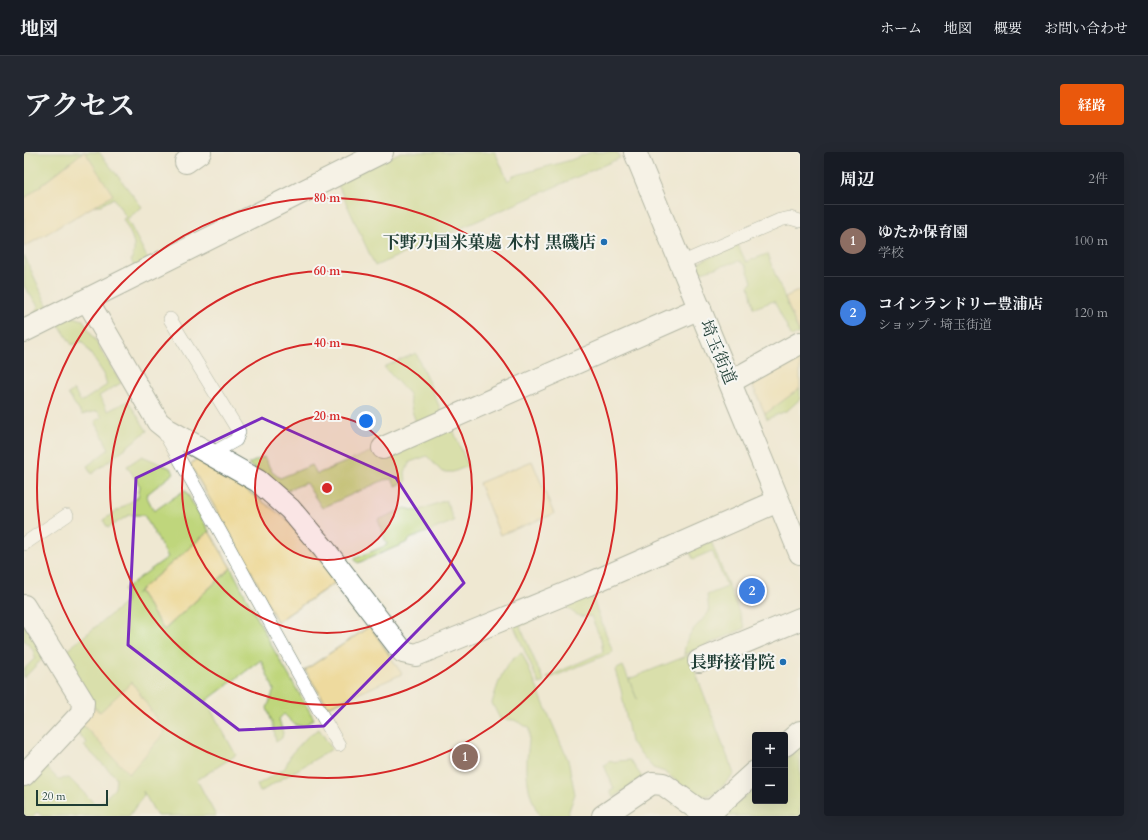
<!DOCTYPE html>
<html lang="ja">
<meta charset="utf-8">
<style>
body{margin:0;font-family:Cardo,"Noto Serif JP",serif;background:#242831;color:#f1f3f6}
.controls{position:absolute;right:12px;bottom:12px;display:grid;overflow:hidden;border-radius:4px;box-shadow:0 4px 16px #0002}
.controls button{width:36px;height:36px;display:grid;place-items:center;padding:0;border:0;border-bottom:1px solid #363941;background:#171b24;color:#f1f3f6;font:20px sans-serif}
.scale{position:absolute;left:12px;bottom:10px;width:72px;box-sizing:border-box;padding-left:4px;border:2px solid #1f3d34;border-top:0;font-size:11px;line-height:14px;white-space:nowrap;color:#1f3d34;-webkit-text-stroke:3px #f6f6f2;paint-order:stroke}
.you{position:absolute;left:342px;top:269px;width:14px;height:14px;margin:-10px;border:3px solid #fff;border-radius:50%;background:#1a73e8;box-shadow:0 0 0 6px #1a73e833}
.badge{display:grid;place-items:center;width:26px;height:26px;border-radius:50%;background:#ea580c;color:#fff;font-size:13px;font-weight:700}
.pin{position:absolute;translate:-50% -50%;border:2px solid #fff;box-shadow:0 1px 4px #0006}
.list{margin:0;padding:0;list-style:none}
h2{display:flex;justify-content:space-between;align-items:center;height:52px;margin:0;padding:0 16px;font-size:17px}
h2 small{font-size:13px;font-weight:400;color:#9ea1a6}
.list li{display:grid;grid-template-columns:26px 1fr auto;gap:12px;align-items:center;box-sizing:border-box;height:72px;padding:0 16px;border-top:1px solid #363941}
.list b{display:block;font-size:15px;white-space:nowrap}
.list p{margin:0;font-size:13px;white-space:nowrap;color:#9ea1a6}
.list em{font-size:13px;font-style:normal;color:#9ea1a6}
.map{position:relative;flex:none;width:776px;height:664px;overflow:hidden;border-radius:4px}
header{display:flex;align-items:center;gap:24px;box-sizing:border-box;height:56px;padding:0 20px;background:#171b24;border-bottom:1px solid #363941}
header strong{font-size:19px}
nav{display:flex;gap:22px;margin-inline-start:auto;font-size:14px}
.intro{display:flex;align-items:center;justify-content:space-between;box-sizing:border-box;height:96px;padding:0 24px}
h1{margin:0;font-size:28px}
.button{padding:10px 18px;border-radius:4px;background:#ea580c;color:#fff;font-size:14px;font-weight:700}
main{display:flex;gap:24px;padding:0 24px}
aside{flex:1;background:#171b24;border-radius:4px;box-shadow:0 4px 16px #0002}
.map>svg:first-child{display:block}
</style>
<header>
<strong>地図</strong>
<nav><a>ホーム</a><a>地図</a><a>概要</a><a>お問い合わせ</a></nav>
</header>
<div class="intro"><h1>アクセス</h1><a class="button">経路</a></div>
<main>
<div class="map">
<svg width="776" height="664" viewBox="0 0 776 664">
<rect width="100%" height="100%" fill="#f6f6f2"/>
<filter id="ink" filterUnits="userSpaceOnUse"><feTurbulence type="fractalNoise" baseFrequency=".025" numOctaves="2"/><feDisplacementMap in="SourceGraphic" scale="8" xChannelSelector="R" yChannelSelector="G"/><feConvolveMatrix kernelMatrix="1 2 1 2 8 2 1 2 1" color-interpolation-filters="sRGB"/></filter>
<filter id="wash" filterUnits="userSpaceOnUse"><feTurbulence type="fractalNoise" baseFrequency=".012" numOctaves="4" result="noise"/><feDisplacementMap in="SourceGraphic" scale="16" xChannelSelector="R" yChannelSelector="G"/><feGaussianBlur stdDeviation="0.9" result="paint"/><feColorMatrix in="noise" values="0 0 0 0 0 0 0 0 0 0 0 0 0 0 0 0 0 1.4 0 .05"/><feComposite in="paint" operator="in"/></filter>
<g filter="url(#wash)">
<rect width="100%" height="100%" fill="#efe8d2"/>
<path fill="#bfd67b" stroke="#6f8a58" d="M0,0H75L118,55L103,67L124,107L110,115L107,108C115,93 106,81 99,67L102,65L90,46L77,53L61,54L46,10L0,47Z
M377,0H471L484,29L489,24L547,8L567,0H593L596,6L351,114L313,31Z
M714,93L722,110L743,102L775,181L768,185L750,149L730,156L725,134L728,130L722,114L715,109L674,121L671,112Z
M0,103L26,159L9,164L14,154L0,134Z
M47,164L59,168L97,231L75,244L84,259L104,249L123,279L68,322L63,314L85,297L71,269L78,265L73,259L58,263L44,242L50,238L57,250L83,233L80,222L58,189L48,193L33,170Z
M392,201L419,263L394,276L388,259L385,242L360,215Z
M776,236V247L764,258L743,267L741,262Z
M428,275L444,314L429,320H418L403,304L386,310L381,320L382,330L372,334L368,327L360,328L298,356L282,331L261,339L224,312L240,305L248,320L256,326L288,313L293,322L353,297Z
M118,304L146,316L150,321L122,343L130,359L161,338L185,379L112,442L115,439L140,478L207,416L250,498L290,567L280,574L271,573L260,562L255,567L259,581L258,586L252,590L249,573L243,556L250,538L237,508L182,549L212,603L173,628L192,664H133L119,639L120,643L105,664H18L13,660L9,664H0V633L19,612L34,627L45,626L70,651H77L91,636L92,625L60,594L63,591L52,579L76,560C61,550 48,516 42,499L102,450L100,437L144,405L120,363H105L84,376L79,368L114,345L116,334L103,314Z
M422,348L430,369L386,387L384,390L334,411L330,407L363,393L354,368L381,356L393,359Z
M687,389L721,476L660,503C661,481 672,476 685,460L683,443L703,435L688,399L669,407L665,399Z
M566,440L589,500L524,527L523,525L579,500L577,488L567,464C555,466 550,462 542,454L496,474L520,530L515,532L489,472Z
M0,469L22,503L0,526V517L11,506L9,498L0,488Z
M498,501L544,608L551,642L543,664H516C505,646 502,629 503,607C504,596 506,588 505,576L490,568L476,567L468,551C474,532 479,510 498,501Z
M665,503L710,622L691,642L672,645L641,620L629,616L607,590L597,538L591,518L599,514L613,547L605,527Z
M295,577L308,597L236,640L233,633L261,616L267,602L285,583Z
M776,594V664H700L731,635V649H761V608Z
M606,608L618,625L589,646L586,639L590,637L580,613L584,610Z"/>
<path fill="#eeda9e" stroke="#868c69" d="M59,0H61L89,43L0,95V47Z
M776,138V178L775,181L761,145Z
M776,203V236L741,262L727,230Z
M175,304L264,368L315,428L253,470L222,409L166,313Z
M508,309L530,362L476,383L455,331Z
M185,379L207,416L140,478L115,439Z
M346,474L378,522L304,555L281,518Z
M108,530L141,580L105,622L59,573L68,555L76,560Z"/>
</g>
<g filter="url(#ink)">
<g fill="none" stroke-linecap="round" stroke-linejoin="round">
<g stroke="#68796b" stroke-width="14">
<path id="lane" d="M657,111L756,68L766,66L776,69
M146,167L215,280L212,288L187,302
M138,277C199,381 254,488 315,593
M0,392L43,363"/>
</g>
<g stroke="#68796b" stroke-width="24">
<path id="street" d="M162,10L176,0
M63,148L134,270L144,278L234,329L266,357L300,397L379,500L392,503L565,432L754,349
M0,179L358,0
M706,230L776,191
M359,296L676,156
M0,454L59,550L58,561L0,623
M675,509L776,467
M761,593L776,580
M579,664L628,631L639,632L676,659L689,658L731,620"/>
</g>
<g stroke="#68796b" stroke-width="24">
<path id="secondary" d="M611,0L776,401"/>
</g>
<use href="#lane" stroke="#fff" stroke-width="13"/>
<use href="#street" stroke="#fff" stroke-width="22"/>
<use href="#secondary" stroke="#fff" stroke-width="22"/>
</g>
</g>
<path d="M0 0H776V664H0ZM238,266L372,326L440,431L300,574L215,578L104,493L112,326Z" fill="#efe8d2" fill-opacity=".55" fill-rule="evenodd"/>
<path fill="none" stroke="#7b2cbf" stroke-width="3" stroke-linejoin="round" d="M238,266L372,326L440,431L300,574L215,578L104,493L112,326Z"/>
<circle cx="303" cy="336" r="72" fill="#d62828" fill-opacity=".12"/>
<g fill="none" stroke="#d62828" stroke-width="2">
<circle cx="303" cy="336" r="72"/>
<circle cx="303" cy="336" r="145"/>
<circle cx="303" cy="336" r="217"/>
<circle cx="303" cy="336" r="290"/>
</g>
<g fill="#1f6fb2" stroke="#f6f6f2" stroke-width="1.5">
<circle cx="580" cy="90" r="4"/>
<circle cx="759" cy="510" r="4"/>
</g>
<g text-anchor="middle" dominant-baseline="central" stroke-width="4" stroke-linejoin="round" paint-order="stroke">
<g font-size="17" font-weight="bold" fill="#1f3d34" stroke="#f6f6f2" text-anchor="end">
<text x="572" y="90">下野乃国米菓處 木村 黒磯店</text>
<text x="751" y="510">長野接骨院</text>
</g>
<g font-size="17" fill="#1f3d34" stroke="#f6f6f2">
<text transform="translate(694 200) rotate(67)">埼玉街道</text>
</g>
</g>
<circle cx="303" cy="336" r="6" fill="#d62828" stroke="#f6f6f2" stroke-width="2"/>
<g font-size="12" text-anchor="middle" font-weight="bold" fill="#d62828" stroke="#f6f6f2" stroke-width="4" stroke-linejoin="round" paint-order="stroke">
<text x="303" y="50">80 m</text>
<text x="303" y="123">60 m</text>
<text x="303" y="195">40 m</text>
<text x="303" y="268">20 m</text>
</g>
</svg>
<div class="controls">
<button>+</button>
<button>−</button>
</div>
<div class="scale">20 m</div>
<div class="you"></div>
<div class="pin badge" style="left:441px;top:605px;background:#8d6e63">1</div>
<div class="pin badge" style="left:728px;top:439px;background:#3f7fe0">2</div>
</div>
<aside>
<h2>周辺<small>2件</small></h2>
<ul class="list">
<li><span class="badge" style="background:#8d6e63">1</span><div><b>ゆたか保育園</b><p>学校</p></div><em>100 m</em></li>
<li><span class="badge" style="background:#3f7fe0">2</span><div><b>コインランドリー豊浦店</b><p>ショップ · 埼玉街道</p></div><em>120 m</em></li>
</ul>
</aside>
</main>
